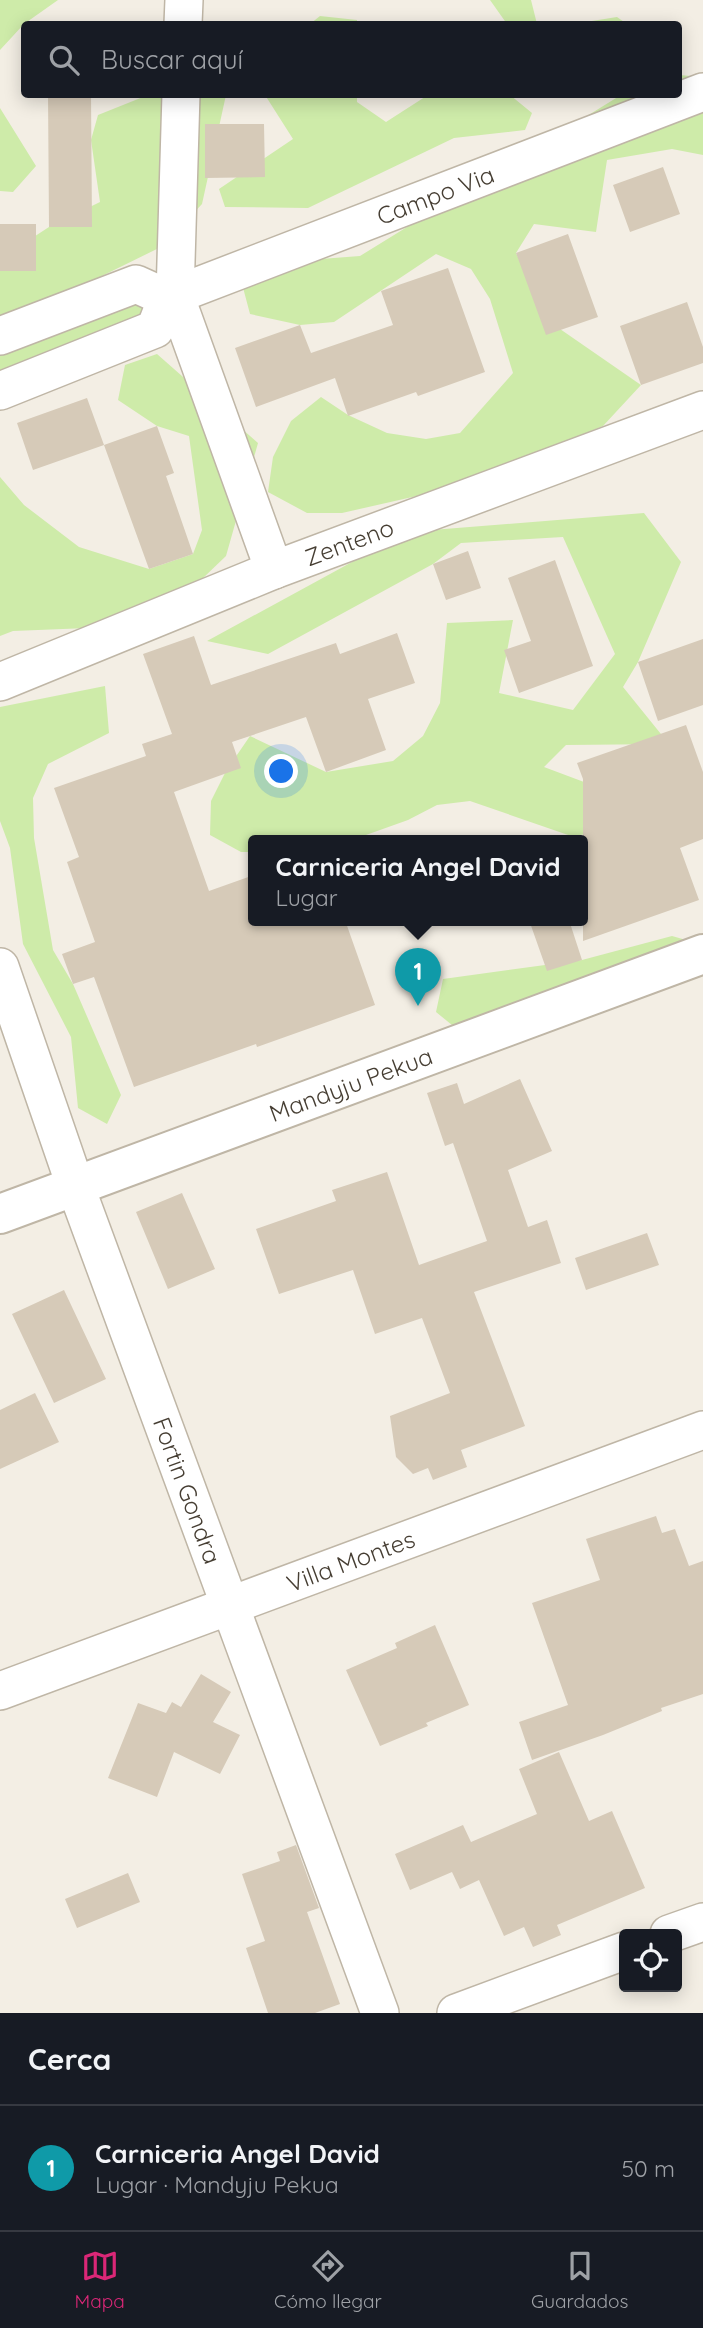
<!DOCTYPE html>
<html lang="es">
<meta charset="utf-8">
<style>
body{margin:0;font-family:Quicksand,sans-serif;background:#20242c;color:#f1f3f6}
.controls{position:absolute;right:21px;bottom:21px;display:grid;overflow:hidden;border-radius:7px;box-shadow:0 4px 18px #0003}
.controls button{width:63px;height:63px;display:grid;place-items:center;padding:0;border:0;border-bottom:2px solid #363941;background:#171b24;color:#f1f3f6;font:35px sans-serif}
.you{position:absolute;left:282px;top:772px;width:24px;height:24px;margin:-18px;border:5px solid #fff;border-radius:50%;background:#1a73e8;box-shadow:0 0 0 10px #1a73e833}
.badge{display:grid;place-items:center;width:46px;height:46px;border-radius:50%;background:#db2777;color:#fff;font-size:23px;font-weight:700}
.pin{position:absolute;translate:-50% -58px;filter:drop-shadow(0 2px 4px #0008)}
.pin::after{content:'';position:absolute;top:37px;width:24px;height:21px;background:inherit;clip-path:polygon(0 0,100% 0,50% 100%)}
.popup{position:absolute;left:248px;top:835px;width:340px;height:91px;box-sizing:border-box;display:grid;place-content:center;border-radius:7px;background:#171b24;filter:drop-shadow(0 2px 5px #0005);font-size:23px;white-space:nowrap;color:#9ea1a6}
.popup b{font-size:26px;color:#f1f3f6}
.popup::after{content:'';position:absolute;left:50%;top:100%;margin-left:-14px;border:14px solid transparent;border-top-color:#171b24}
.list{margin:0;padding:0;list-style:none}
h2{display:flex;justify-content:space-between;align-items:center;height:91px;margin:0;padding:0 28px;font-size:30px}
h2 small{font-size:23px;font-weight:400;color:#9ea1a6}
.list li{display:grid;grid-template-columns:46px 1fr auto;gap:21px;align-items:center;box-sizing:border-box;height:126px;padding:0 28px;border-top:2px solid #363941}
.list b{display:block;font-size:26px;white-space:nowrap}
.list p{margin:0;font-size:23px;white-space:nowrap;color:#9ea1a6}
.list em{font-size:23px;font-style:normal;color:#9ea1a6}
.icon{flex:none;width:38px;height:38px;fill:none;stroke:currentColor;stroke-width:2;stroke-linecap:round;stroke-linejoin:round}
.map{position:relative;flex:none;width:703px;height:2013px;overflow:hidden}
.search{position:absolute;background:#171b24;box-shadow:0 4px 18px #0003;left:21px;right:21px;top:21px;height:77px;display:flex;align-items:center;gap:18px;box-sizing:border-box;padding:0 24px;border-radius:7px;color:#9ea1a6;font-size:26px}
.sheet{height:217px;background:#171b24}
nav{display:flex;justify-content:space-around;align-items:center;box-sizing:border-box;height:98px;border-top:2px solid #363941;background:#171b24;font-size:19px;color:#9ea1a6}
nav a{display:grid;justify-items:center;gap:4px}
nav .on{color:#db2777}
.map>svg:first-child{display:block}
</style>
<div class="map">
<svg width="703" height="2013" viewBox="0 0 703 2013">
<rect width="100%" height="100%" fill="#f3eee4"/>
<path fill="#ceeba9" d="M0,0H58L24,24L0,50Z
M490,0H531L537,24H507Z
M320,16L357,20V24H310Z
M617,17L627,24H573Z
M679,75L703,77V155L672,149L607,160L596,232L534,224L516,253L547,320L641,385L603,426L452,488L342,513H307L268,492L273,457L291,421L321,397L348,415L387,433L426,439L460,433L513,373L490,299L471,269L436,254L334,322L300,325L250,314L241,280L268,263L360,256L621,95L678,94Z
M148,95H226L202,204L163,246L0,326V259L49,227L100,202L91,140L98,115Z
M265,95H357V102L386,122L428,95H510L532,113L525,130L454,138L308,208L225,207L219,189L293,139Z
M0,108L36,166L13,192L0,191Z
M142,295L152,312L0,376V352Z
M157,354L258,443L226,556L178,602L113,627L13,631L0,636V477L24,505L79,547L149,569L193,554L202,530L189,436L157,426L118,400L125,365Z
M644,513L681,562L638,662L623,687L669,744L566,745L544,767L608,791L605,832L571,836L470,801L437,805L408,820L352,840H254L253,852H241L210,835L211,801L226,771L250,736L326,772L393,761L423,736L440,703L447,623L513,620L499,693L573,710L615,654L563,537L461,543L433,564L268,654L207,641L407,532Z
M105,686L109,733L48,764L33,798L34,838L53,950L73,984L121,1095L107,1124L78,1108L71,1037L23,944L10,848L0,821V707Z
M672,936L700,944L463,1034L436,1012L443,979L582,960Z"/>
<path fill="#d6cab8" d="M48,94H91L92,227H49Z
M205,124H264L265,177L205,178Z
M663,167L680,214L630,232L613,185Z
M0,224H36V271H0Z
M568,234L598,317L546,335L516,253Z
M448,268L485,372L418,396L416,392L348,416L335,378L256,407L235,348L300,325L311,353L393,325L381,291Z
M687,302L703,347V363L641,385L620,326Z
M87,398L104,445L33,470L17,423Z
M157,426L174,473L166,476L193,554L149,569L104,445Z
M468,551L481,588L446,600L433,564Z
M555,560L593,666L519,693L504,650L531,641L508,578Z
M397,633L415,683L368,699L386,750L326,772L306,717L232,742L241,768L174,792L209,891L254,875V920H345L375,1005L257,1047L256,1044L134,1087L94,977L73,984L62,954L95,942L67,862L79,857L54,788L146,756L142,744L172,734L143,654L194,636L211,685L336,643L340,654Z
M703,639V705L658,721L638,662Z
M686,725L703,772V839L680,848L699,900L583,941V779L577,763Z
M529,920H569L582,960L547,971Z
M520,1079L552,1151L508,1170L528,1227L547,1220L561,1263L474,1292L525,1426L461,1450L467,1467L433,1480L428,1468L413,1474L396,1457L390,1416L450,1393L422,1318L375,1334L353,1270L279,1294L256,1229L336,1201L332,1190L387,1172L419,1265L487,1241L453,1143L445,1146L427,1093L457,1083L464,1104Z
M182,1193L215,1269L168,1289L136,1212Z
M647,1233L659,1265L586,1290L575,1258Z
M64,1290L106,1379L54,1403L12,1314Z
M35,1393L59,1442L0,1469V1410Z
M656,1516L662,1533L675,1529L689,1566L703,1561V1694L661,1708L662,1711L603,1735L532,1760L519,1722L568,1705L532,1603L600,1580L586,1539Z
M435,1625L469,1705L426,1723L428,1726L380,1746L346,1670L397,1648L395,1643Z
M201,1674L231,1692L213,1722L240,1735L220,1774L174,1752L157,1797L108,1778L138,1703L166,1713L172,1702L181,1707Z
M559,1752L589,1821L612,1811L645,1888L557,1925L561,1935L533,1947L524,1927L504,1936L479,1880L460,1889L452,1872L410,1890L395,1854L463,1825L471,1842L537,1814L519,1769Z
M296,1845L319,1908L307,1912L340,2004L315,2013H268L246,1948L265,1941L242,1874L280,1861L277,1852Z
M128,1873L140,1902L77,1928L65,1899Z"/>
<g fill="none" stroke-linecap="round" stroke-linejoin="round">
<g stroke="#bfb6a6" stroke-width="40">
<g id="minor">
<path d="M183,24L184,0"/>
<path d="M181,94L175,295L274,570"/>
<path id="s1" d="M0,336L136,284L167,298L175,295L703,92"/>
<path d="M0,391L155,329L167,298"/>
<path id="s2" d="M0,682L274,570L703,410"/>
<path id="s3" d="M0,967L75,1185L380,2013"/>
<path id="s4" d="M0,1691L703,1430"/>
<path d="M669,1934L703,1922"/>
<path d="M456,2013L624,1951"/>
</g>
</g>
<g stroke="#bfb6a6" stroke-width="42">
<g id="tertiary">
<path id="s5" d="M0,1214L703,954"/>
</g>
</g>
<use href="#minor" stroke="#fff" stroke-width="37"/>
<use href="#tertiary" stroke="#fff" stroke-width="38"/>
</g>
<g text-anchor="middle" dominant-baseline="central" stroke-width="5" stroke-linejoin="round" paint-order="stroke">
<g font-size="24" fill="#463e33" stroke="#fff">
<text stroke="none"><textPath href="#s1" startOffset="467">Campo Via</textPath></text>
<text stroke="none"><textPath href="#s2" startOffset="376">Zenteno</textPath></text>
<text stroke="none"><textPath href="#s5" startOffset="374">Mandyju Pekua</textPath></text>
<text stroke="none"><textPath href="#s3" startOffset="556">Fortin Gondra</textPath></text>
<text stroke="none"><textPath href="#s4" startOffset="374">Villa Montes</textPath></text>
</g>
</g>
</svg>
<div class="controls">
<button><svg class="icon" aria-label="locate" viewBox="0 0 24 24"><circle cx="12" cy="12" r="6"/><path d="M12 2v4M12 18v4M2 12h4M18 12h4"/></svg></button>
</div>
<div class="you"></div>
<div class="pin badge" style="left:418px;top:1006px;background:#0f9aa8">1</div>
<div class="popup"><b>Carniceria Angel David</b>Lugar</div>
<div class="search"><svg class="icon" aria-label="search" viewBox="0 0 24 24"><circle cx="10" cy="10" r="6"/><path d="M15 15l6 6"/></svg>Buscar aquí</div>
</div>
<section class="sheet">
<h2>Cerca<small></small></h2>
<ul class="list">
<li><span class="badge" style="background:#0f9aa8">1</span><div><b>Carniceria Angel David</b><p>Lugar · Mandyju Pekua</p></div><em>50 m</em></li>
</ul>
</section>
<nav>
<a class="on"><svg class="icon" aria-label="map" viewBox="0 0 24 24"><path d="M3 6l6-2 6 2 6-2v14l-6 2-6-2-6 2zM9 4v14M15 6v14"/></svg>Mapa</a>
<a><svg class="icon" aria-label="directions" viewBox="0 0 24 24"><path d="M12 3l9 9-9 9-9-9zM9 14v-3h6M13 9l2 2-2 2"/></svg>Cómo llegar</a>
<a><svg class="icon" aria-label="saved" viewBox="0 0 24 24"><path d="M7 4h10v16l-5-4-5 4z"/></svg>Guardados</a>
</nav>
